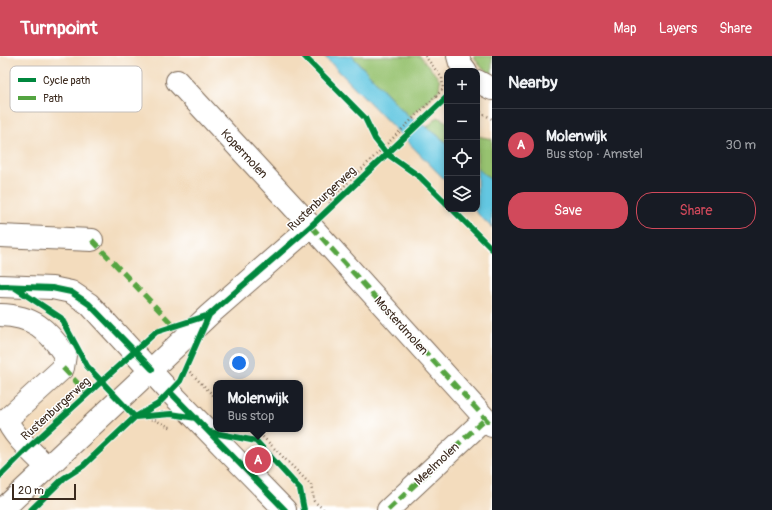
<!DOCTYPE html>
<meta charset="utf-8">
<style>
body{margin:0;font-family:Pangolin,sans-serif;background:#242831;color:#f1f3f6}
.controls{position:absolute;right:12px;top:12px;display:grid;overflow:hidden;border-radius:8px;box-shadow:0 2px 6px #0003}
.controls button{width:36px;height:36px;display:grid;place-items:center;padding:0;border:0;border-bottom:1px solid #363941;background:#171b24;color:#f1f3f6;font:20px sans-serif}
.scale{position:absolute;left:12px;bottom:10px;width:64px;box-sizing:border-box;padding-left:4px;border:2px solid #3b2a1e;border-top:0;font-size:11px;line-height:14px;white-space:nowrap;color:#3b2a1e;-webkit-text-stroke:3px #fff;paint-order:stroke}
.you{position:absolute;left:239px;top:307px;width:14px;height:14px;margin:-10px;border:3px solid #fff;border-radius:50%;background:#1a73e8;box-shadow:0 0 0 6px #1a73e833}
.badge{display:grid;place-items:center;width:26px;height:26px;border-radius:50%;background:#d1495b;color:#fff;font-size:13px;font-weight:700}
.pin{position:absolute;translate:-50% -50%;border:2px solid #fff;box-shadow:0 1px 4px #0006}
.popup{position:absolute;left:213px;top:324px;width:90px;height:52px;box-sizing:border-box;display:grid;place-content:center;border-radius:8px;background:#171b24;filter:drop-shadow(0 1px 3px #0005);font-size:13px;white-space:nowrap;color:#9ea1a6}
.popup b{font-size:15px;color:#f1f3f6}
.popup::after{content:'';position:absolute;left:50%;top:100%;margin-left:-8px;border:8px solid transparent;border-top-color:#171b24}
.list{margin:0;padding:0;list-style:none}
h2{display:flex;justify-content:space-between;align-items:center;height:52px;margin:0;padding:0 16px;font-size:17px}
h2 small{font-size:13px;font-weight:400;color:#9ea1a6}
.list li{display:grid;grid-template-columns:26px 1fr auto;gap:12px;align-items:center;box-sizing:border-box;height:72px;padding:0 16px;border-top:1px solid #363941}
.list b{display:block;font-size:15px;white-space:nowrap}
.list p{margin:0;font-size:13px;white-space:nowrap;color:#9ea1a6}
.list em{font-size:13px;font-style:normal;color:#9ea1a6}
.actions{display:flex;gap:8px;padding:12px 16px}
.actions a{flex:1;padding:9px 0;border:1px solid #d1495b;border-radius:16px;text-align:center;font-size:14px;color:#d1495b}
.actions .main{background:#d1495b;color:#fff}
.icon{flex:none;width:22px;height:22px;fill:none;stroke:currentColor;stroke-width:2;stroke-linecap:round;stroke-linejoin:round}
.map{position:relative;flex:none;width:492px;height:454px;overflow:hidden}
header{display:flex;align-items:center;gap:24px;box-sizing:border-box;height:56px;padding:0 20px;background:#d1495b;color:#fff}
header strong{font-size:19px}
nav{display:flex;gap:22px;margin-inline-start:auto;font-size:14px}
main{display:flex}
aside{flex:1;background:#171b24}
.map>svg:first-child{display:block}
</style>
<header>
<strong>Turnpoint</strong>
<nav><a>Map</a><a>Layers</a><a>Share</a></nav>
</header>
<main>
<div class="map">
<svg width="492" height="454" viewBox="0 0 492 454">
<rect width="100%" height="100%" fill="#fff"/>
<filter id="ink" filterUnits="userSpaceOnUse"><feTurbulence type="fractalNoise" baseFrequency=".025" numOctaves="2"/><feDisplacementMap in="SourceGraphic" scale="8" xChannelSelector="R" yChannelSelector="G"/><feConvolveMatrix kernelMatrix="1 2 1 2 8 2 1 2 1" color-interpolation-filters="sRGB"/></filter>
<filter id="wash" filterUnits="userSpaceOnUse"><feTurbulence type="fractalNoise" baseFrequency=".012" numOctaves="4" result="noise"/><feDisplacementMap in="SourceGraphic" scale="16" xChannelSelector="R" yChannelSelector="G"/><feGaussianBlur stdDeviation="0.9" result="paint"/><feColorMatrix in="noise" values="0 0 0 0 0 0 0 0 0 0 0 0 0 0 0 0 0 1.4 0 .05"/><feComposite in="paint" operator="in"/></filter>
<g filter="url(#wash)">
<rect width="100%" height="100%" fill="#f3dcbd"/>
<path fill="#97c26f" stroke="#697646" d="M352,0H420L440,24L439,34L409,61Z
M473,0H492V18L483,13Z
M438,61L447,66V87L427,71Z
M477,80L492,83V125L477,112Z"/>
<path fill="#63c7e1" stroke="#4f7880" d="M324,0H352L409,61L427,71L447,87V126Z
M477,112L492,125V172L473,153H477Z"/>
</g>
<g filter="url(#ink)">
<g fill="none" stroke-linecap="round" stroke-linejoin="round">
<g stroke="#7b6856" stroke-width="24">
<path id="street" d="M177,25L311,170L492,370
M0,180L92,184
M0,259C34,260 47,273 65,299L63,312L7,363C10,377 36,400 47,411
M152,313L209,259L311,170
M388,454L485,363"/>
</g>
<g stroke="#7b6856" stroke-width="24">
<path id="secondary" d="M458,0L460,7L466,15
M477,25L492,33
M0,230L52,232L71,236L89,248L170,336L285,454
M2,454L152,313"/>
</g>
<path stroke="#7b6856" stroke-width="2.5" stroke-dasharray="1 3" stroke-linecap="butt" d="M436,41L447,52
M477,54L492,63
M331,151L329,145L443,33L442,22L425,0
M187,313L216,342
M135,361L155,364L172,372
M249,373L260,378L311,429L314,445L324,454"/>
<use href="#street" stroke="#fff" stroke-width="22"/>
<use href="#secondary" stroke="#fff" stroke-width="22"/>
<path stroke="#54a441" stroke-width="5" stroke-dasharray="10 5" stroke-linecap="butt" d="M311,170L492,370
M92,184L174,270
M63,312L88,338
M388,454L485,363"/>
<g stroke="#fff" stroke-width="8">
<path id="cycleway" d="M304,0L365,62L375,83L386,97L420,121L447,148
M452,153L492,193
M0,230L52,232L71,236L89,248L152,313
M14,231L61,262L87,310L135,361L171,358L196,362
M170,336L285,454
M210,376L256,385L300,433L304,454
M0,420L28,392L156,276L209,259L311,170L447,41
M31,454L64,422L83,410L135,361L158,348L180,325L209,259"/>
</g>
<use href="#cycleway" stroke="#00873e" stroke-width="6"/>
</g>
</g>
<g text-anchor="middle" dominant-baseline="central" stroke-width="3" stroke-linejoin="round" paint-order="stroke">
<g font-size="12" fill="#3b2a1e" stroke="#fff">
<text transform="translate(244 98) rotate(47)">Kopermolen</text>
<text transform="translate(322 143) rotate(-43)">Rustenburgerweg</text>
<text transform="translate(401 270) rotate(48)">Mosterdmolen</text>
<text transform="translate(56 353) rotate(-42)">Rustenburgerweg</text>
<text transform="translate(437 408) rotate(-43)">Meelmolen</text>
</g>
</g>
<rect x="10" y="10" width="132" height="46" rx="6" fill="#fff" stroke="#c4bfbc" stroke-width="1"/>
<rect x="18" y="22" width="18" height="4" fill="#00873e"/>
<rect x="18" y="40" width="18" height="4" fill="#54a441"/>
<g font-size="11" fill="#3b2a1e">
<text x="43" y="28">Cycle path</text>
<text x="43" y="46">Path</text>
</g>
</svg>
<div class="controls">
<button>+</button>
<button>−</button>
<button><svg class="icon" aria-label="locate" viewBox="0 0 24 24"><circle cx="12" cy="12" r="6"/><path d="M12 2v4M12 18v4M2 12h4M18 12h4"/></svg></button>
<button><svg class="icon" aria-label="layers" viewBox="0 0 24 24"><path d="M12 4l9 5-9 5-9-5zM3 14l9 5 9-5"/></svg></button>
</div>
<div class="scale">20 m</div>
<div class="you"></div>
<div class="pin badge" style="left:258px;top:404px">A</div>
<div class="popup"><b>Molenwijk</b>Bus stop</div>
</div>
<aside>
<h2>Nearby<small></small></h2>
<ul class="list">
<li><span class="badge">A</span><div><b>Molenwijk</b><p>Bus stop · Amstel</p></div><em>30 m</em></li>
</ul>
<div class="actions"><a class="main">Save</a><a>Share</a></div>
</aside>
</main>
